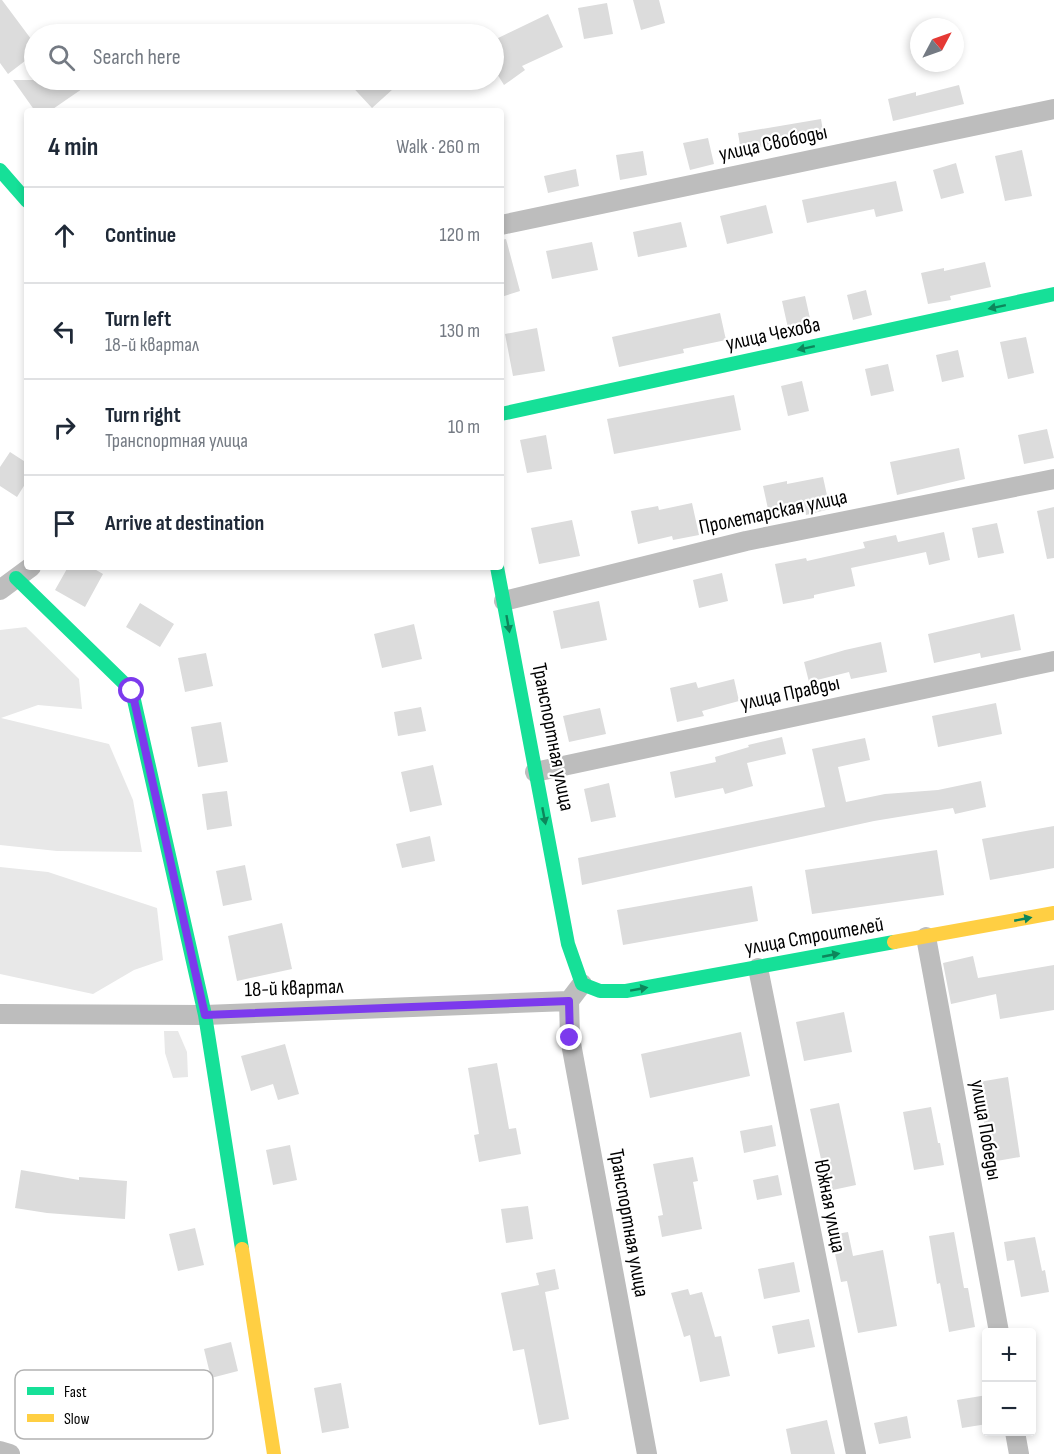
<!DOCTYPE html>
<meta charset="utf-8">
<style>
body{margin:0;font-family:"Sofia Sans Condensed",sans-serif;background:#f6f6f7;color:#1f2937}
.controls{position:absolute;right:18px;bottom:18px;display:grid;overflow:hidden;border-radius:6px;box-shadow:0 3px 9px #0003}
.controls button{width:54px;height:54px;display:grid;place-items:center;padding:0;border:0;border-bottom:2px solid #e0e1e3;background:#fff;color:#1f2937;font:30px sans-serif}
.compass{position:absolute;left:910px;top:18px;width:54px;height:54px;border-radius:50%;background:#fff;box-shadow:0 3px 9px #0003;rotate:49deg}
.stop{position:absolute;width:18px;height:18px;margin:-14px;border:4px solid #7c3aed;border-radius:50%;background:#fff}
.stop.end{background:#7c3aed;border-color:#fff;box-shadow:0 2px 6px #0008}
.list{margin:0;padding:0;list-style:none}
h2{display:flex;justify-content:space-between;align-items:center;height:78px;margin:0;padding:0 24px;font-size:26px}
h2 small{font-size:20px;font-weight:400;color:#747a83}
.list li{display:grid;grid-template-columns:39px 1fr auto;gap:18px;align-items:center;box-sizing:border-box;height:96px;padding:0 24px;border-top:2px solid #e0e1e3}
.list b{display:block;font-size:22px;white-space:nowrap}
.list p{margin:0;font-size:20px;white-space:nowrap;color:#747a83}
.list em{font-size:20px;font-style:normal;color:#747a83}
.icon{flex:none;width:33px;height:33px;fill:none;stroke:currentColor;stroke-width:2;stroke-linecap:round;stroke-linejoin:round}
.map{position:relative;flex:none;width:1054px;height:1454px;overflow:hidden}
.search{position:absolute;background:#fff;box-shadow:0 3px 9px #0003;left:24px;top:24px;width:480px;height:66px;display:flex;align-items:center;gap:15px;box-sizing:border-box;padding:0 21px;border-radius:33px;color:#747a83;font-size:22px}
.panel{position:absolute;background:#fff;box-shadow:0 3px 9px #0003;left:24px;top:108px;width:480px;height:462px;border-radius:6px}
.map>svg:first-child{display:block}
</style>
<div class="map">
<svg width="1054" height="1454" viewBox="0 0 1054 1454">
<rect width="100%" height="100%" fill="#fff"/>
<path fill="#e8e8e8" d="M26,627L79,679L82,709L38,705L1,718L109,744L133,800L142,852L57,851L0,845V630Z
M0,867L48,872L157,908L163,960L134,970L93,994L0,974Z
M164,1031H178L187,1052L188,1077L173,1078L165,1053Z"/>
<path fill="#dcdcdc" d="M0,0H2L34,43V54L8,74L0,63Z
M633,0H659L665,23L641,30Z
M607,3L613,34L584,39L578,8Z
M548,14L563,47L522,66L525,70L504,85L494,69V40Z
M13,80H95L50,111H35Z
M346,80H384L393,89L372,108Z
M959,85L964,104L893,121L888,99L916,92V96Z
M821,119L824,137L805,141L804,138L741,151L738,133Z
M708,138L714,164L690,170L683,143Z
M1022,150L1032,196L1005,201L995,156Z
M643,151L647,175L620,180L616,155Z
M956,163L964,193L941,199L933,170Z
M576,169L579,186L548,193L544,176Z
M896,181L903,211L876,217L874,209L807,223L802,200Z
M766,205L773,233L727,244L720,216Z
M681,222L687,247L638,257L633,232Z
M506,239L520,291L501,297V240Z
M592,242L598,270L552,279L546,251Z
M985,262L991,287L950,296L951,300L928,304L921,273L944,268V271Z
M866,290L872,315L853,320L847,295Z
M805,296L811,323L788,328L782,301Z
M720,313L726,340L683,349L684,353L619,367L612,337Z
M537,328L545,371L513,376L505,334Z
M1026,337L1034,373L1008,379L1000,342Z
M958,350L964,377L942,382L936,355Z
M888,364L894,391L871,396L865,369Z
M802,381L809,411L788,416L781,386Z
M734,395L741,430L614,454L607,419Z
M1047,429L1054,458L1024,464L1018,435Z
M546,435L552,469L527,473L520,440Z
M959,448L965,479L897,495L890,462Z
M10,452L27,463V481L17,497L0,486V467Z
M823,477L830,509L806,515L805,510L770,518L763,486L787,481V484Z
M692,503L699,535L673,540L672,536L638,544L631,511L658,506L659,510Z
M1054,507V558L1047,559L1037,511Z
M572,520L580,556L539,564L531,528Z
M997,523L1004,553L978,558L972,528Z
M944,532L950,560L929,565L926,552L851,568L855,586L814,595V598L783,604L775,564L806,558L807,561L865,548L863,542L896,535L898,542Z
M68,567H91L103,574L85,607L55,590Z
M722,573L728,601L699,608L693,580Z
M599,601L607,640L561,649L553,611Z
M140,603L174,624L160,647L126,627Z
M1014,614L1021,650L981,658L980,653L934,663L928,634Z
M414,624L422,659L382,668L374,634Z
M881,642L887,672L851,679L849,672L809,682L804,662L845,650Z
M206,653L213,686L185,692L178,658Z
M734,679L739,701L702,711L704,716L677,722L670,688L696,682L698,688Z
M996,703L1002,734L938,747L932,716Z
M421,707L426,731L398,736L394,712Z
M600,708L606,734L569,742L563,716Z
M221,722L228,762L198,767L191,727Z
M782,737L786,754L747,763L753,786L725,794L723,788L675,798L670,772L716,762L715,757L749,747L748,745Z
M865,738L870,760L838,767L846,802L885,794L938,790L981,781L986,807L955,814L953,808L874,821L582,885L578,858L825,807L812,749Z
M433,765L442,805L410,812L401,772Z
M609,783L616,817L591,822L584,789Z
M227,791L232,826L207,830L202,794Z
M1054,826V868L990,880L982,839Z
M430,836L435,861L402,868L396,844Z
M937,850L944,895L812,914L805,870Z
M245,865L252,900L223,906L216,871Z
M752,886L758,921L623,945L617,910Z
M282,923L292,969L237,981L228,936Z
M973,956L978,978L1054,965V1010L1000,1019L996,994L951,1004L943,963Z
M844,1012L852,1052L804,1061L796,1022Z
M741,1032L750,1076L650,1098L641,1054Z
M285,1044L299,1094L278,1100L273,1084L251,1091L241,1056Z
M497,1063L509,1129L516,1128L521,1154L479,1162L474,1135L479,1134L468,1068Z
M1008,1077L1020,1157L991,1162L982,1111L978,1112L973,1083Z
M839,1103L856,1185L828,1191L810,1109Z
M931,1107L938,1143H940L944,1165L914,1170L903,1112Z
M772,1125L776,1146L744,1153L740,1131Z
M290,1145L297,1180L273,1185L266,1150Z
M693,1157L698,1181L693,1182L702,1229L662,1237L658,1216L663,1215L653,1164Z
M21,1170L79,1180V1177L127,1181L125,1219L47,1213L15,1208Z
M778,1175L782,1195L757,1200L753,1180Z
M528,1206L533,1239L506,1243L501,1209Z
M195,1228L204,1265L178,1271L169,1234Z
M848,1232L853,1256L883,1250L897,1326L858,1333L847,1281L841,1282L831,1235Z
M954,1232L964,1288H968L975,1327L949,1332L940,1283L937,1284L929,1236Z
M1035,1237L1042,1271L1045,1270L1049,1292L1021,1297L1014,1260L1007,1261L1004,1242Z
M794,1262L800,1292L764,1299L758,1269Z
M555,1269L559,1289L545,1292L569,1419L539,1425L524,1349L513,1351L501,1293L539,1285L536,1273Z
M688,1289L690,1295L702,1292L715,1337L721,1336L730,1376L700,1382L690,1335L684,1337L671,1293Z
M809,1319L815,1347L778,1354L772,1326Z
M231,1342L238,1371L211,1378L204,1349Z
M341,1383L349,1428L322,1433L314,1388Z
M987,1395V1424L962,1428L957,1400Z
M907,1416L911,1438L879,1444L874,1423Z
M827,1420L835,1454H791L786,1429Z"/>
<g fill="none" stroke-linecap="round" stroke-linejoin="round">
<path stroke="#bdbdbd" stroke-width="20" d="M501,225L1054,109
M0,590L31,567
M504,601L746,541L1054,479
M535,772L1054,661
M926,937L999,1332
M758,968L856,1454
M569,1001L570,1038L647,1454
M0,1014L205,1015L569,1001L582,984
M1015,1432L1019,1454
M0,1451L10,1454"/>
<path stroke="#16e098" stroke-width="14" d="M0,170L27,201
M501,414L1054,294
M497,567L568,944L582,984L600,991H626L894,942
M16,578L132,691L205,1015L242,1249"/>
<path stroke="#ffcf43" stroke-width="14" d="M894,942L1054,913
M242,1249L274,1454"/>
</g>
<defs><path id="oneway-solid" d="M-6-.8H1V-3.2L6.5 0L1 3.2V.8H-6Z" transform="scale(1.5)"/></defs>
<g fill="#0d865b">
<use href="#oneway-solid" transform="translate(997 307) rotate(168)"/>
<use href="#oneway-solid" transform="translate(806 348) rotate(168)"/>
<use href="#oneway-solid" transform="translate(508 624) rotate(80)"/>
<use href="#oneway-solid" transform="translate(544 816) rotate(79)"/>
<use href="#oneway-solid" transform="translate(1023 919) rotate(-11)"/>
<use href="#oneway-solid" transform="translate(831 955) rotate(-11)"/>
<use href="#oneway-solid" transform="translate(639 989) rotate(-10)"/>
</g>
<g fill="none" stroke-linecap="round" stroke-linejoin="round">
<path stroke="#7c3aed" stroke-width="8" d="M132,691L205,1015L569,1001L570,1038"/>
</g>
<g text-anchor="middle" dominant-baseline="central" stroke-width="4.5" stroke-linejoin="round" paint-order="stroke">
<g font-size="21" fill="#000" stroke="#fff">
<text transform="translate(773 143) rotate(-12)">улица Свободы</text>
<text transform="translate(773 334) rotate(-12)">улица Чехова</text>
<text transform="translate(773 512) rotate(-12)">Пролетарская улица</text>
<text transform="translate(790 693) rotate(-12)">улица Правды</text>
<text transform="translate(553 737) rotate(79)">Транспортная улица</text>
<text transform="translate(814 936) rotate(-10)">улица Строителей</text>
<text transform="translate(294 988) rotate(-2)">18-й квартал</text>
<text transform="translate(986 1130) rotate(80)">улица Победы</text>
<text transform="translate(830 1206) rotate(79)">Южная улица</text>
<text transform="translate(629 1223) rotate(80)">Транспортная улица</text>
</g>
</g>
<rect x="15" y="1370" width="198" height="69" rx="9" fill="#fff" stroke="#b2b2b2" stroke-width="1.5"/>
<rect x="27" y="1387" width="27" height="8" fill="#16e098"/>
<rect x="27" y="1414" width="27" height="8" fill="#ffcf43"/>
<g font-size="16" fill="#000">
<text x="64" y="1397">Fast</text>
<text x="64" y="1424">Slow</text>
</g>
</svg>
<div class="controls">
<button>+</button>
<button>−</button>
</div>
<svg class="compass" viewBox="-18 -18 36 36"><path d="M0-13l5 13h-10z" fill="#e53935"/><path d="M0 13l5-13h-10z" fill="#747a83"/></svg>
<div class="stop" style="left:132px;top:691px"></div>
<div class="stop end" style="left:570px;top:1038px"></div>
<div class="search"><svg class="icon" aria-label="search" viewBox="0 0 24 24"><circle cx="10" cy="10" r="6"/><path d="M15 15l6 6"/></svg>Search here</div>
<section class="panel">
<h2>4 min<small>Walk · 260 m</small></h2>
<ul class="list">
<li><svg class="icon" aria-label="ahead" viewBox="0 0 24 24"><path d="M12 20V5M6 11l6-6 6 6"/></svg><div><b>Continue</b></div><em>120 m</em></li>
<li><svg class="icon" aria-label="left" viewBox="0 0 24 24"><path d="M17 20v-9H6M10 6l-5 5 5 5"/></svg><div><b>Turn left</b><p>18-й квартал</p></div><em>130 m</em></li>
<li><svg class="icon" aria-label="right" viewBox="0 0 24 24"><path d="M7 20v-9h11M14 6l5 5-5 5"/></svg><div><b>Turn right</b><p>Транспортная улица</p></div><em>10 m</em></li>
<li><svg class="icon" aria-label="arrive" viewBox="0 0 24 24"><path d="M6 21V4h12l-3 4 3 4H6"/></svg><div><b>Arrive at destination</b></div></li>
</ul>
</section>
</div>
